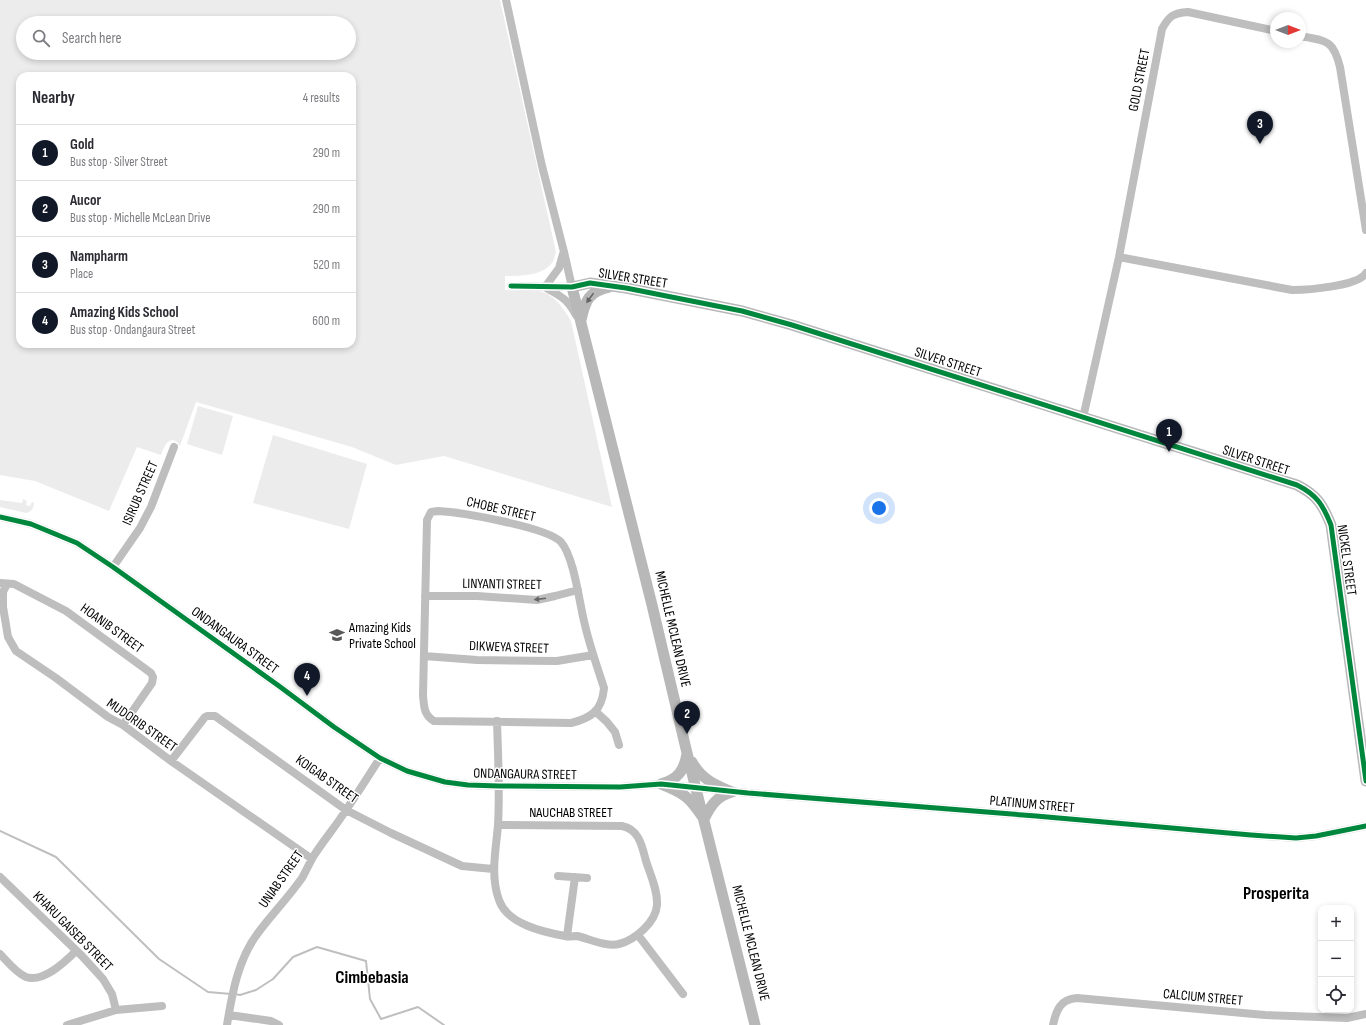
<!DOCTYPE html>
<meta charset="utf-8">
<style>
body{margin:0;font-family:"Sofia Sans Condensed",sans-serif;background:#f7f7f7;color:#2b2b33}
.controls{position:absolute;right:12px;bottom:12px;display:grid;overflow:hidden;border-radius:8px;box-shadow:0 2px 6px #0003}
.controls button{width:36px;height:36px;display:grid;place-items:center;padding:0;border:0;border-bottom:1px solid #e1e1e2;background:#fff;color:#2b2b33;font:20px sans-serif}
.compass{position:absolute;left:1270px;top:12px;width:36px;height:36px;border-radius:50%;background:#fff;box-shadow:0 2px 6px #0003;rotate:90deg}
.you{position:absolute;left:879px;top:508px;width:14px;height:14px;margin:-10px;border:3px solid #fff;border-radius:50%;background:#1a73e8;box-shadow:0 0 0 6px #1a73e833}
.badge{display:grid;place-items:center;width:26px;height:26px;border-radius:50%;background:#111827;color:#fff;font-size:13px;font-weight:700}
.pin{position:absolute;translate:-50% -33px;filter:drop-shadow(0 1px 2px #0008)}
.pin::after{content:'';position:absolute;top:21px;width:14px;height:12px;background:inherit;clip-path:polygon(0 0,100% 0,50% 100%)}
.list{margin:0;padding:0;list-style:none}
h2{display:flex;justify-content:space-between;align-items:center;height:52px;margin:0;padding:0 16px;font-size:17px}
h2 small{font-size:13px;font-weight:400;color:#7c7c81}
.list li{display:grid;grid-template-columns:26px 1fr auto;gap:12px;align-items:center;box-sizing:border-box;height:56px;padding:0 16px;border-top:1px solid #e1e1e2}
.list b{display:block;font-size:15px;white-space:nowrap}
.list p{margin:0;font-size:13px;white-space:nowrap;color:#7c7c81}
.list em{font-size:13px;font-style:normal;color:#7c7c81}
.icon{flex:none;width:22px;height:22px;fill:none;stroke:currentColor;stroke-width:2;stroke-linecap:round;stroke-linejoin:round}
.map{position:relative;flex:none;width:1366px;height:1025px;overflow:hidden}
.search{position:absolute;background:#fff;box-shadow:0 2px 6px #0003;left:16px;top:16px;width:340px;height:44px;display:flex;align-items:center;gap:10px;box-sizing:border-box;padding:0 14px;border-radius:22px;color:#7c7c81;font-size:15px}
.panel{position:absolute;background:#fff;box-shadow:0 2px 6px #0003;left:16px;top:72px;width:340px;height:276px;border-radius:12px}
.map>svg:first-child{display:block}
</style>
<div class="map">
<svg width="1366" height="1025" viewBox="0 0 1366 1025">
<rect width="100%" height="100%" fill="#fff"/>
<path fill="#ececec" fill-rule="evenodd" d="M0,0H500L556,252C555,256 554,261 551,264C542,276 518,276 505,276V290C516,291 527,290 537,291C553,292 564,309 571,321L612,507L444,456L396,465L352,447L196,402L180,446C171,432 164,446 161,455L137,447L109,511L35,481L0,475ZM23,23H349V53H23ZM20,76H352V344H20Z
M198,406L233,416L222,455L187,444Z
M273,435L367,464L349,529L253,503Z
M23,499L27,501L26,505L30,506L32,502L34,503C34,508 31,512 26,513L0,507V500L22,503Z"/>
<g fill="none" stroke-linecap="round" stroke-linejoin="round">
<path stroke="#bfbfbf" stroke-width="2" d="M0,831L56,857L159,959L208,992L231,994
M235,994L240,995L256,990L273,979L293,957L317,947L366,961L370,999L381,1019L418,1007L444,1025"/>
<path stroke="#bebebe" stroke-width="8" d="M506,0L542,166L564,252L572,287L511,286
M1300,36C1326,41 1333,39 1340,67L1366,230
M563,254L559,268L545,287C561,297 566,297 576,315
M1119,257L1292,290C1308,290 1358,286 1366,273
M1083,418L1119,257L1162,29C1169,16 1173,13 1188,12L1276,31
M438,511C460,512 547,527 561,542C574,557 579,601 584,621C589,644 597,666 604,688C602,711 591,718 571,723L434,721C424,715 424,707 423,695L427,520L431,512Z
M0,517L31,524L77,543L113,567L279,686L334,727L380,758L407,771L445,782L468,785L499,786L620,787L661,784L748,793L1036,816L1251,835L1296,838L1316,836L1366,826
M113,567L140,528L151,507L174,447
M0,583L14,584L66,611L151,673L153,677L152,683L123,725
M7,584L3,592V607L8,637L16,651L56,678L108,717L123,725L171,761L312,859
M425,596H477L537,600L555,596L578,590
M424,656L477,660L557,661L593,655
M595,711L607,722L615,732L619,745
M497,721C498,756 500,791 498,825C496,850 490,875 499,900C507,924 543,932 565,936C569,937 573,936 577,936C590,939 606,947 619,944C635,940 656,922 657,905C658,890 650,874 646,861C642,846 639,829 622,826L498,825
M171,761L205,717L207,716H215L346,810L391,833L462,866L493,869
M558,876L587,878
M0,877L82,956L103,979L112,994L116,1010
M638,935L683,994
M567,936L575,877
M0,954C7,961 16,973 26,977C43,983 65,962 76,951
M229,1015L271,1021L279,1025
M67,1025L116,1010L162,1006
M227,1025C232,994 238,959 258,933C272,914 288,898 302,878C306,871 309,864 313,857C323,841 336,826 346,810C358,793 369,775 380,758
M1053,1025C1056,1011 1060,999 1077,998L1265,1015L1347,1018L1366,1014"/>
<path stroke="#b8b8b8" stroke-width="11" d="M581,320C585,301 589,291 609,287
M692,762C701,779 715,785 732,792
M661,784C685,793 690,798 704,819C711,805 717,796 732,792
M661,784C678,779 684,771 687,754
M755,1025L687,753L652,605L572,287L590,283L626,288L742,311L792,325L1297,485C1317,495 1323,505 1331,525L1366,781"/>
<g stroke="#fff" stroke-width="8">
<path id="cycleway" d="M511,286L572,287L590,283L626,288L742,311L792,325L1297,485C1317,495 1323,505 1331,525L1366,781
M0,517L31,524L77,543L113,567L279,686L334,727L380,758L407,771L445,782L468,785L499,786L620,787L661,784L748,793L1036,816L1251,835L1296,838L1316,836L1366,826"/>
</g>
<use href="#cycleway" stroke="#00873e" stroke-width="5"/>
</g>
<defs><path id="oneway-solid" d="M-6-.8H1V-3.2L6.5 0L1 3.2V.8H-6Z"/></defs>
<use fill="#656565" href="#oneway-solid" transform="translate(590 298) rotate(126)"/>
<use fill="#686868" href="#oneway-solid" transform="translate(540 599) rotate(173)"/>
<defs>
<g id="school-bare" transform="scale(1.2)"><path d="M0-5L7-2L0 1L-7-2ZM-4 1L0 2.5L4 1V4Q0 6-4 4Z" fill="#595959" stroke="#fff" stroke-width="2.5" paint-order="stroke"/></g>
</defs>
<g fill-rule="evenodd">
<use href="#school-bare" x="337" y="635"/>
</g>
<g text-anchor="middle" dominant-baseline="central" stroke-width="3" stroke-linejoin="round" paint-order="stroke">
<g font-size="14" fill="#000" stroke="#fff">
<text transform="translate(1139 80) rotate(-79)">GOLD STREET</text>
<text transform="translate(633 278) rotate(9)">SILVER STREET</text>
<text transform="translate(948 362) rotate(18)">SILVER STREET</text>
<text transform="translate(1256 460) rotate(18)">SILVER STREET</text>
<text transform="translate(140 493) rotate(-66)">ISIRUB STREET</text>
<text transform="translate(501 509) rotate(13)">CHOBE STREET</text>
<text transform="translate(1347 560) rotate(82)">NICKEL STREET</text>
<text transform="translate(502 584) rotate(1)">LINYANTI STREET</text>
<text transform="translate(112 628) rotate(36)">HOANIB STREET</text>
<text transform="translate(673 629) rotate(77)">MICHELLE MCLEAN DRIVE</text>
<text transform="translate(235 640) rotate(36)">ONDANGAURA STREET</text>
<text transform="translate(509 647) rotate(2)">DIKWEYA STREET</text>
<text transform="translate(142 725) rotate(35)">MUDORIB STREET</text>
<text transform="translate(525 774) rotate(1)">ONDANGAURA STREET</text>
<text transform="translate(327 779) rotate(35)">KOIGAB STREET</text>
<text transform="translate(1032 804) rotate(5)">PLATINUM STREET</text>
<text x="571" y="812">NAUCHAB STREET</text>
<text transform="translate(281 879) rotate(-55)">UNIAB STREET</text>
<text transform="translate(73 931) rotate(45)">KHARU GAISEB STREET</text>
<text transform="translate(751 943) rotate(76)">MICHELLE MCLEAN DRIVE</text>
<text transform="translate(1203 997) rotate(5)">CALCIUM STREET</text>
</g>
<g font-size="14" fill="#000" stroke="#fff" text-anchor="start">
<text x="349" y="627">Amazing Kids<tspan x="349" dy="16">Private School</tspan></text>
</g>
<g font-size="18" font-weight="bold" fill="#000" stroke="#fff">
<text x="1276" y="893">Prosperita</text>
<text x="372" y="977">Cimbebasia</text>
</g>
</g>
</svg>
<div class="controls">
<button>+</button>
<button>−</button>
<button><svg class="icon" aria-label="locate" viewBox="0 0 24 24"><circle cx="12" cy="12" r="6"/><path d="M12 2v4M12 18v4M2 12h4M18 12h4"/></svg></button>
</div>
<svg class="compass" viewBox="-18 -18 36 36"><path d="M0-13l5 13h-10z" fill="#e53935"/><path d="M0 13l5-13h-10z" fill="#7c7c81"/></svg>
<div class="you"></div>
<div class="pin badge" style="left:1169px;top:452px">1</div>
<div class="pin badge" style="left:687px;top:734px">2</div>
<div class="pin badge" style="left:1260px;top:144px">3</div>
<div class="pin badge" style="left:307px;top:696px">4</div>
<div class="search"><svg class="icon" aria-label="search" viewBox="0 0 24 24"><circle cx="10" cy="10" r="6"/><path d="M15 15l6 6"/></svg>Search here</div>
<section class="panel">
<h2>Nearby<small>4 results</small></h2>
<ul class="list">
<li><span class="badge">1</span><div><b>Gold</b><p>Bus stop · Silver Street</p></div><em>290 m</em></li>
<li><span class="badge">2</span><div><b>Aucor</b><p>Bus stop · Michelle McLean Drive</p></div><em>290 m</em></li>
<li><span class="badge">3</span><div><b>Nampharm</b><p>Place</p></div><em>520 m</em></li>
<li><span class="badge">4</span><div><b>Amazing Kids School</b><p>Bus stop · Ondangaura Street</p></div><em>600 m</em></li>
</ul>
</section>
</div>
